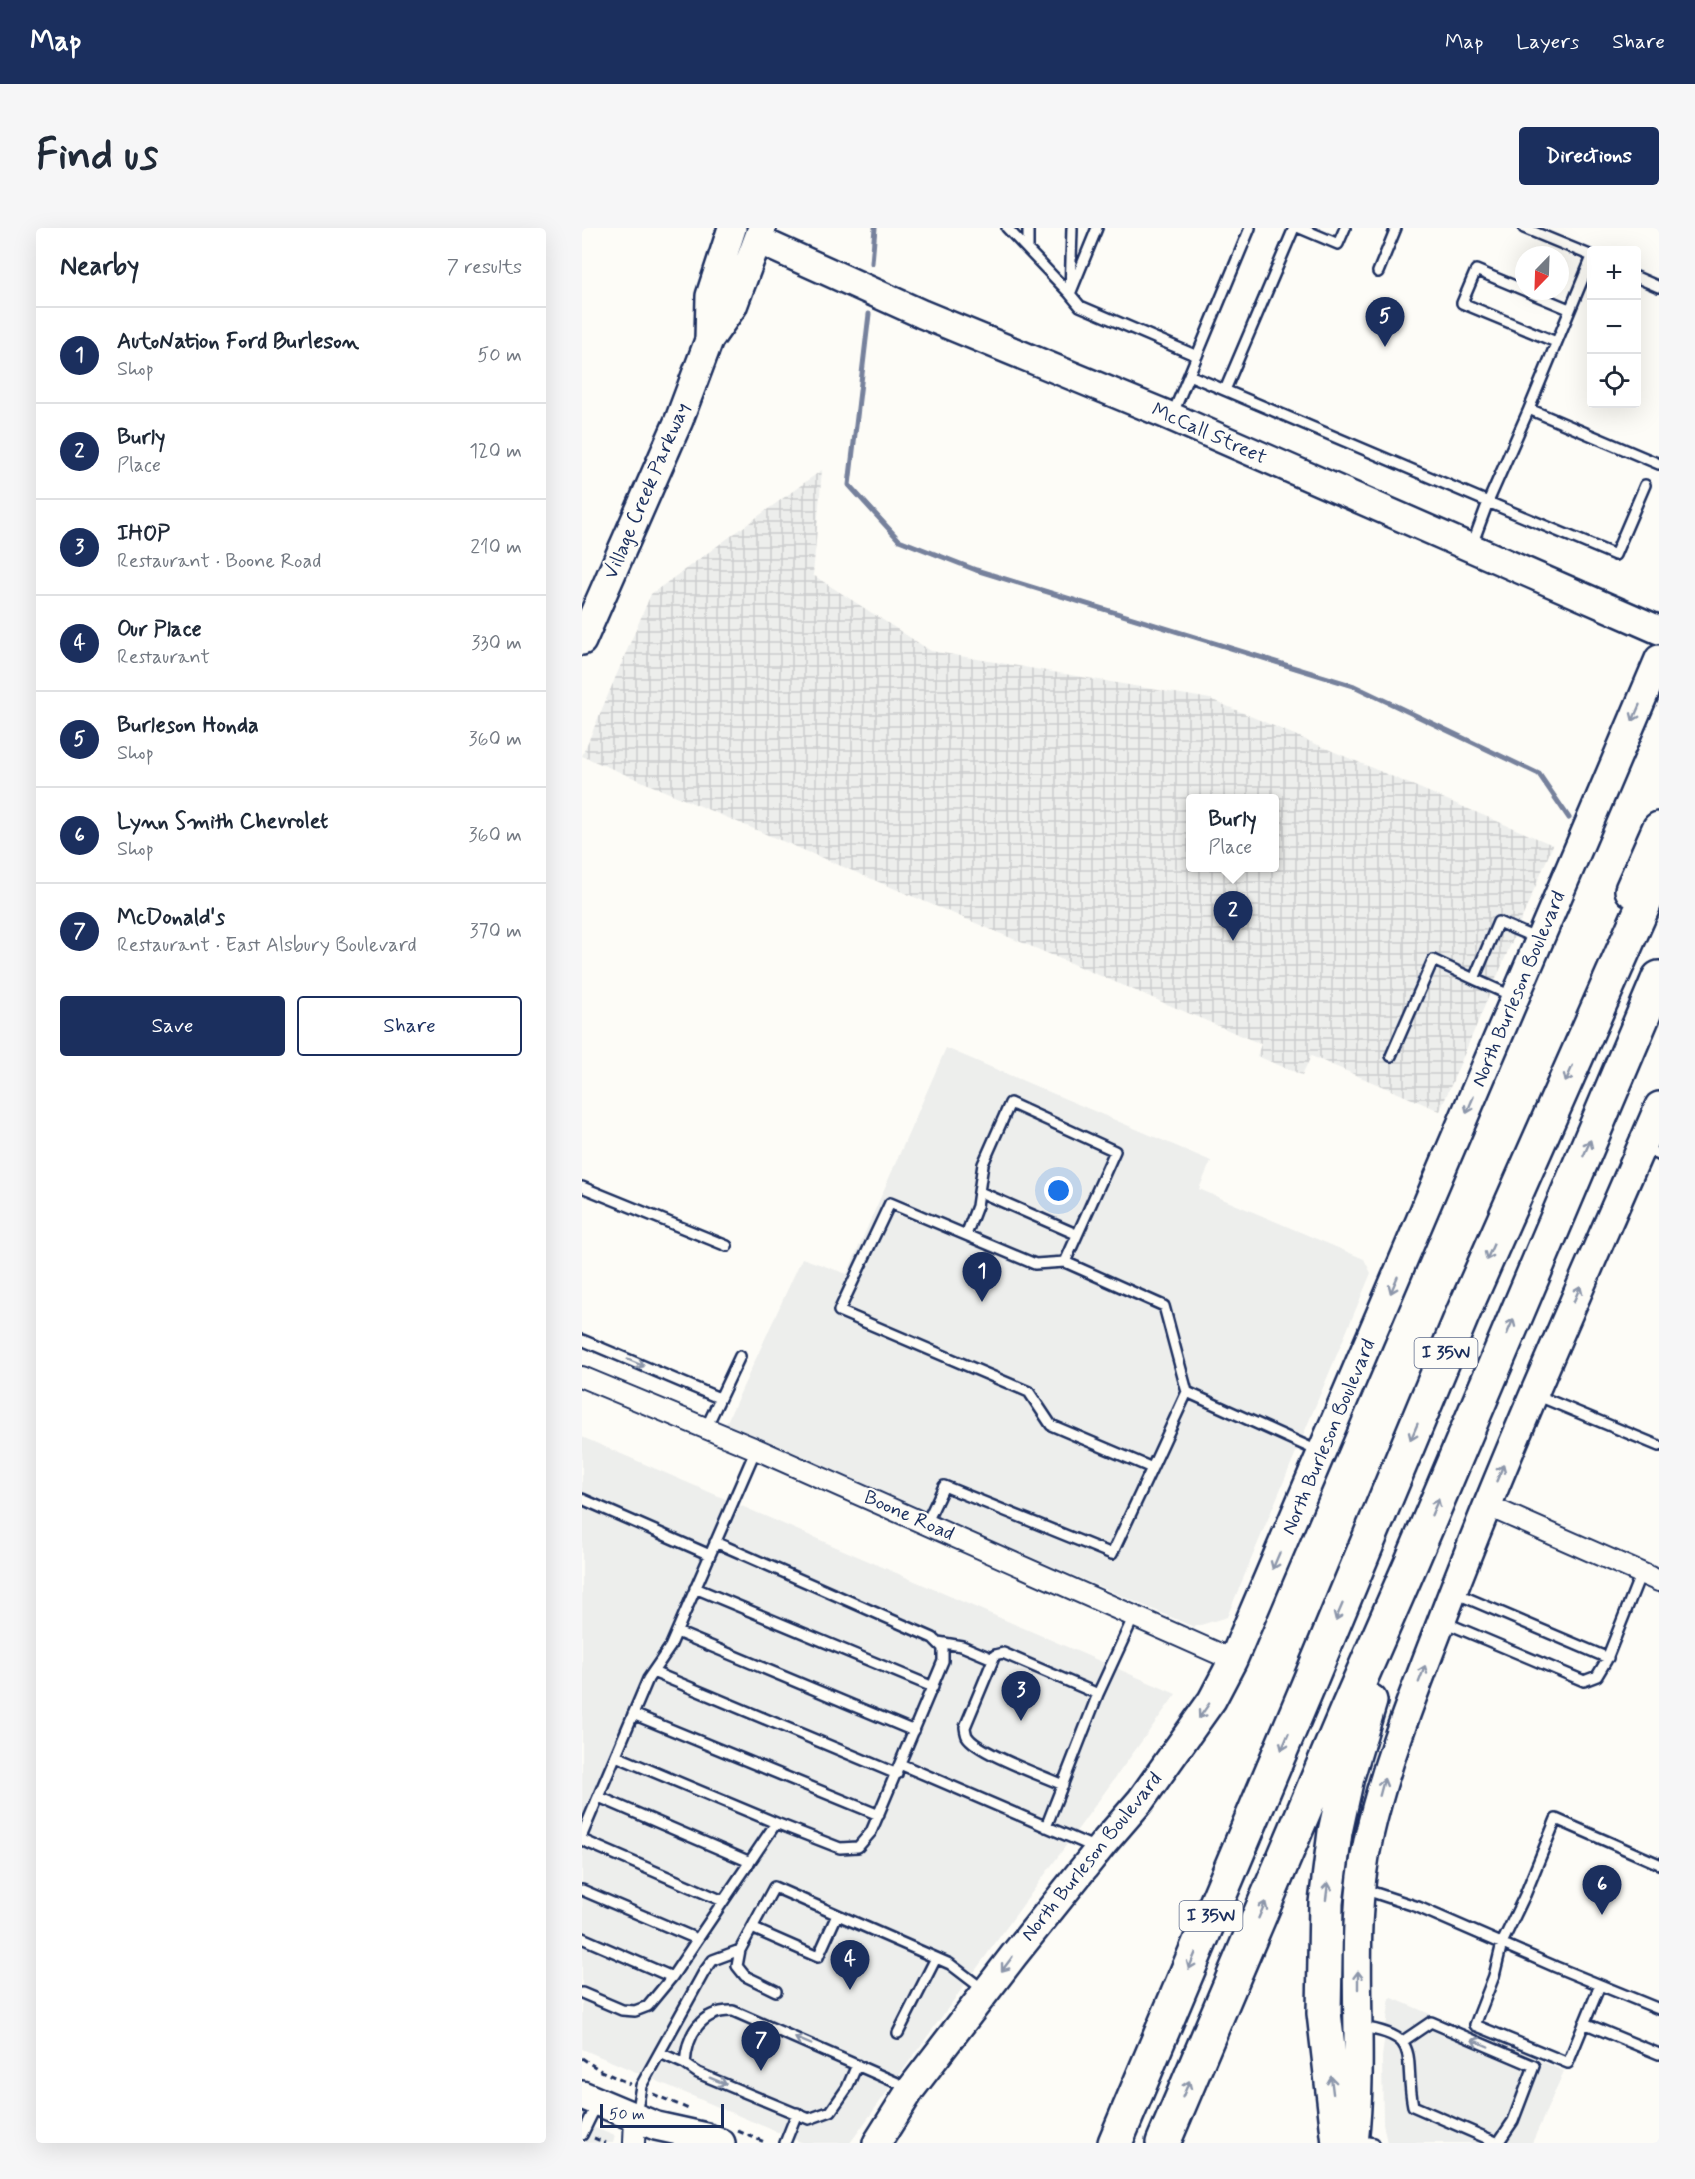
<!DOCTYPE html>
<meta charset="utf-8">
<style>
body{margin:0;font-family:Mynerve,sans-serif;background:#f6f6f7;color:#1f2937}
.controls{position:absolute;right:18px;top:18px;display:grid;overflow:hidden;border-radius:6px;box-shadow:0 6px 24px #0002}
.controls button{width:54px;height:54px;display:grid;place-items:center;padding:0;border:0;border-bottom:2px solid #e0e1e3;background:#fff;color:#1f2937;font:30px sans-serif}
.compass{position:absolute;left:933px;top:18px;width:54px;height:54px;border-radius:50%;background:#fff;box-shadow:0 6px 24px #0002;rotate:203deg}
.scale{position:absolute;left:18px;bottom:15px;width:124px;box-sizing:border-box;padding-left:6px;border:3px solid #1b2f5e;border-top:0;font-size:16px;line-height:21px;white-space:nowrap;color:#1b2f5e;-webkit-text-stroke:4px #fdfcf7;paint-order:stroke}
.you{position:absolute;left:477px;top:963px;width:21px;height:21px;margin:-15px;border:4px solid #fff;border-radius:50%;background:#1a73e8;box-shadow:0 0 0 9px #1a73e833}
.badge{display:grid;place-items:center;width:39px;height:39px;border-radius:50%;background:#1b2f5e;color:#fff;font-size:20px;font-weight:700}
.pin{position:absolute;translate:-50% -50px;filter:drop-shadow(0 2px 3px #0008)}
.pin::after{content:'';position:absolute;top:32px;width:21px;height:18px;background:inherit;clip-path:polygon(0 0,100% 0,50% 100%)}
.popup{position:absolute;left:604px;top:566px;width:93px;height:78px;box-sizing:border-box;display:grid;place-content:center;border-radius:6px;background:#fff;filter:drop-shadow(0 2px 4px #0005);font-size:20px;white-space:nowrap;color:#747a83}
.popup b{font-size:22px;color:#1f2937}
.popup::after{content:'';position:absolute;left:50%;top:100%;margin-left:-12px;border:12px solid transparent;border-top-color:#fff}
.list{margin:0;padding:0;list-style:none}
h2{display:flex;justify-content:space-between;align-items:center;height:78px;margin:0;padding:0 24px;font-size:26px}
h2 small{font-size:20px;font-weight:400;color:#747a83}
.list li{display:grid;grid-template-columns:39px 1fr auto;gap:18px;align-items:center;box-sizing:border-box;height:96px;padding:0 24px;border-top:2px solid #e0e1e3}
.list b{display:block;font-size:22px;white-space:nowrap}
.list p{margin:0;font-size:20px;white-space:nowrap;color:#747a83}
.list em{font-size:20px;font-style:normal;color:#747a83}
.actions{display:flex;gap:12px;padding:18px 24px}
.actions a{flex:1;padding:14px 0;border:2px solid #1b2f5e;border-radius:6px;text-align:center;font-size:21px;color:#1b2f5e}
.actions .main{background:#1b2f5e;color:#fff}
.icon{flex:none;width:33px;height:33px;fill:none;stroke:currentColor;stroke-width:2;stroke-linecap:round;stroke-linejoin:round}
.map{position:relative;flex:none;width:1077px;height:1915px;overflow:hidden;border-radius:6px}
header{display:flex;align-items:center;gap:36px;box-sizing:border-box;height:84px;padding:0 30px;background:#1b2f5e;color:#fff}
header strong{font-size:28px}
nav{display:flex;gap:33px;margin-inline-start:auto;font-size:21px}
.intro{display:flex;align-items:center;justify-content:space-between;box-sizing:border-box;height:144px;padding:0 36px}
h1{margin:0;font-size:42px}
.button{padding:15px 27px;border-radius:6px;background:#1b2f5e;color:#fff;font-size:21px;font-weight:700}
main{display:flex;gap:36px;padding:0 36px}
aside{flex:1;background:#fff;border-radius:6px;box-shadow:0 6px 24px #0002}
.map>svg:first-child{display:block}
</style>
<header>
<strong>Map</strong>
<nav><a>Map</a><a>Layers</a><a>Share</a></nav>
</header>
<div class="intro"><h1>Find us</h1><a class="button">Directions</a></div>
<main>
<aside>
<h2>Nearby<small>7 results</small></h2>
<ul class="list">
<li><span class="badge">1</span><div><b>AutoNation Ford Burleson</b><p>Shop</p></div><em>50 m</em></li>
<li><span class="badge">2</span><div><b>Burly</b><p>Place</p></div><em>120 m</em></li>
<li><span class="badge">3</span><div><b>IHOP</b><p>Restaurant · Boone Road</p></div><em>210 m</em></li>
<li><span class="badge">4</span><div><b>Our Place</b><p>Restaurant</p></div><em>330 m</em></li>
<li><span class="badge">5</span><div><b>Burleson Honda</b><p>Shop</p></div><em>360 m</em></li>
<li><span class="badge">6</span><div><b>Lynn Smith Chevrolet</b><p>Shop</p></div><em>360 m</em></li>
<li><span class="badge">7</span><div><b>McDonald's</b><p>Restaurant · East Alsbury Boulevard</p></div><em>370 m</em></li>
</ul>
<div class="actions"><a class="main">Save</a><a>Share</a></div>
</aside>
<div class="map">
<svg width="1077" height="1915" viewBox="0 0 1077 1915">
<defs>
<pattern id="industrial-grid" width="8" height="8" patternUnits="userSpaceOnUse" patternTransform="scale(1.5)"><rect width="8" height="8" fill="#edeeec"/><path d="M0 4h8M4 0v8" fill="none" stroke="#cbcccd"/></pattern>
</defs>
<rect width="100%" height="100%" fill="#fdfcf7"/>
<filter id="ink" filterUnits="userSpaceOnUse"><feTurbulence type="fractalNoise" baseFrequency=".0167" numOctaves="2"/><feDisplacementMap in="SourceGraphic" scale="12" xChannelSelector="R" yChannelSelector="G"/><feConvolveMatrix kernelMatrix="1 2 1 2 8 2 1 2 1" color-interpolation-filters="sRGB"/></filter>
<g filter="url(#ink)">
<path fill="#edeeec" d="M364,820L629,933L617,961L782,1031L789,1045L645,1389L612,1399L143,1198L220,1030L265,1046Z
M0,1209L594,1466L268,1915H221L0,1821Z
M808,1769L982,1843L950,1915H805L801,1895L800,1829Z
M0,1895L33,1908L31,1915H0Z"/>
<path fill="url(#industrial-grid)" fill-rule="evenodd" d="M240,242L231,347L349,423L628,471L971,617L858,883L729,828L720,847L675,828L679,816L0,528L69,366ZM609,570H693V640H609Z"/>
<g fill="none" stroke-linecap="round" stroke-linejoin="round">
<path stroke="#76819c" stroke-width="5" d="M290,35L293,0
M287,86L267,257L317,312L394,342L772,458L957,546L987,590"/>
<g stroke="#1b2f5e" stroke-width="14">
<path id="lane" d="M425,0L488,66L515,0
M490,0L488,66L498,78L615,128
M718,0L756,16L763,0
M942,0L1010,28
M446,21V0
M1010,29L947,181L1077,236
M796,44L814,0
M1054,49L1077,59
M942,62L894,42L880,75L974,114
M944,63L987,81
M607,147L668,0
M643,162L712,0
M591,185L607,147L906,274L947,181
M890,317L906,274L1033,327L1063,257
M932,769L892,751L916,694L956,711
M809,828L851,732L892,751
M1062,919L1077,927
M0,959L145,1018
M398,964L494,1006
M384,1007L395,978L401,936L428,875L533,923L483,1034
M0,1112L137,1170
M954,1167L1077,1218
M124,1200L158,1128
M570,1240L605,1164
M0,1271L128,1327
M344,1296L362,1258L530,1326L570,1240L469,1197L447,1164L257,1083L308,975L453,1036L483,1034L582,1078L605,1164L738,1224
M113,1360L351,1459
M873,1365L1026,1430
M862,1394L1002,1453L1015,1448L1024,1433L1059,1345
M95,1404L332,1503
M356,1414L380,1418L411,1431
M71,1444L315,1546
M516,1466L552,1388
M51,1486L297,1587
M34,1528L194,1595
M318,1536L514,1620
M17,1569L168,1634
M464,1599L516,1466L421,1425L413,1427L383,1499C383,1500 384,1506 385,1508C394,1524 461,1548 481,1557
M0,1607L66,1451L88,1419L174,1221
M0,1612L141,1673
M781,1661L836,1679L974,1739L1077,1781
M0,1662L115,1711
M170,1700L236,1729L255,1687
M0,1710L90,1749
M1018,1757L986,1835L893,1797L912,1748L920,1715L943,1667L974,1591L1077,1636
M194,1763L163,1748L155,1738L158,1722L192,1659L368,1736L402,1762
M0,1765L40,1782L53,1783L66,1778L90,1749L194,1595L258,1620L276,1619L289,1604L361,1433V1420L351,1410L133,1314
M1002,1795L1077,1826
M778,1799C842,1808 821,1827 831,1878L916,1915
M316,1805L354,1730
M821,1813L849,1794L952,1838L931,1893L916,1915
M78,1825L103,1836
M275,1837L265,1860L249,1883L227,1891L116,1845L103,1836C105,1806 119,1782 151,1783L327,1860
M54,1887L59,1858L122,1744L131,1732L158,1722
M0,1907L15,1876
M773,1912L792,1915
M203,1915L215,1885"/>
</g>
<g stroke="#1b2f5e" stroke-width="24">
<path id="street" d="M0,1149L174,1221L651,1432
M904,1277L1077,1353
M52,1915L53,1889"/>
</g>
<g stroke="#1b2f5e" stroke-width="32">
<path id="secondary" d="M176,12L340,86L583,186L1077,402
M127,112L128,68L150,0
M0,413L97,192L127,112L151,78L180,0
M0,1867L74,1898L124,1909L139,1915
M295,1915L329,1861L432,1727L521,1616L559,1572L630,1472L651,1432L1077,431
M772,1915C784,1813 764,1709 787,1608C805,1529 836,1455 865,1379C930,1210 1005,1045 1077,878"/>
</g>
<g stroke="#1b2f5e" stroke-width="38">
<path id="highway" d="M1050,662L1077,601
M533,1915L725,1460L881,1085L1077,642
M581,1915L764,1484L830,1333L1077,750
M757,1915L742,1785L744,1675L753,1604L765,1549L788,1473"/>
</g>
<path stroke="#1b2f5e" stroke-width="3" stroke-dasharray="6 4.5" stroke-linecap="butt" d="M0,1830L19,1843L48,1856
M71,1866L109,1882
M156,1903L185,1915
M12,1910L24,1915"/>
<use href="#lane" stroke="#fdfcf7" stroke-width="9"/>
<use href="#street" stroke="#fdfcf7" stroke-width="20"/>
<use href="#secondary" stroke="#fdfcf7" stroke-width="27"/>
<use href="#highway" stroke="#fdfcf7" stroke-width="33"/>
</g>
<defs><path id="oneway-shaft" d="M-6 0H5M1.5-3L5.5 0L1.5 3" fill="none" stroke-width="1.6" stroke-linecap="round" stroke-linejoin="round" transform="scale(1.5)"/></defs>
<g stroke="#8c96aa">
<use href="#oneway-shaft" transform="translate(1054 485) rotate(113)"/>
<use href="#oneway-shaft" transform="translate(987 846) rotate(114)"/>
<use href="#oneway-shaft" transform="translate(888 877) rotate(113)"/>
<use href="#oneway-shaft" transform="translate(1005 920) rotate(-66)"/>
<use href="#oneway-shaft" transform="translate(908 1024) rotate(114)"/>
<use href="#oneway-shaft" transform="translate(812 1057) rotate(113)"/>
<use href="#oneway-shaft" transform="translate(995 1066) rotate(-67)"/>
<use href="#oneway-shaft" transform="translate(928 1099) rotate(-67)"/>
<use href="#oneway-shaft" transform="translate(54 1135) rotate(23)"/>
<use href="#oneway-shaft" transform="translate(832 1204) rotate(113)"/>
<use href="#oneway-shaft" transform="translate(918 1245) rotate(-67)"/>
<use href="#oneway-shaft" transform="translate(853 1279) rotate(-67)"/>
<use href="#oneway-shaft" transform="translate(694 1333) rotate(113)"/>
<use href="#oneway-shaft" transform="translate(757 1384) rotate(113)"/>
<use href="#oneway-shaft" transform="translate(840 1446) rotate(-69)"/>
<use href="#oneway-shaft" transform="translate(622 1483) rotate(125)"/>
<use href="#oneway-shaft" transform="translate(703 1514) rotate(113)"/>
<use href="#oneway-shaft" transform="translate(800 1559) rotate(-75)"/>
<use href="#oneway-shaft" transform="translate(745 1663) rotate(-83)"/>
<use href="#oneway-shaft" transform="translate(680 1682) rotate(-67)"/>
<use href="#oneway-shaft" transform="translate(610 1733) rotate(113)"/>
<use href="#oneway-shaft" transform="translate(425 1736) rotate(127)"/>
<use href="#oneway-shaft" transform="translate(776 1752) rotate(-90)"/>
<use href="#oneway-shaft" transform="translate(221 1813) rotate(-157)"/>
<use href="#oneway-shaft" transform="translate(898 1815) rotate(-157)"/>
<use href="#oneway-shaft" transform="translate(136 1853) rotate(22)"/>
<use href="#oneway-shaft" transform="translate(750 1857) rotate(-97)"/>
<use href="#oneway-shaft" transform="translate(604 1861) rotate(-67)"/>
</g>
</g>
<g text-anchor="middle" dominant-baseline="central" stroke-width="4.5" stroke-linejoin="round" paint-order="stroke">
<g fill="#fdfcf7" stroke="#5f6c8c" stroke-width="1.5">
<rect x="832.5" y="1110" width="63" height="30" rx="4.5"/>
<rect x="597.5" y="1673" width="63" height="30" rx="4.5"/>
</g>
<g font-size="18" font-weight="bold" fill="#1b2f5e">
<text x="864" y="1125">I 35W</text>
<text x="629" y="1688">I 35W</text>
</g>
<g font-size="20" fill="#1b2f5e" stroke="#fdfcf7">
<text transform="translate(627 206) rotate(24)">McCall Street</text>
<text transform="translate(65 263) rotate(-67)">Village Creek Parkway</text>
<text transform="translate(937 761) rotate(-67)">North Burleson Boulevard</text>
<text transform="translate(747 1209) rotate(-67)">North Burleson Boulevard</text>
<text transform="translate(327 1288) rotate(24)">Boone Road</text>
<text transform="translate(510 1629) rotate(-51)">North Burleson Boulevard</text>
</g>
</g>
</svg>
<div class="controls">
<button>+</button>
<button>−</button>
<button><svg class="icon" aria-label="locate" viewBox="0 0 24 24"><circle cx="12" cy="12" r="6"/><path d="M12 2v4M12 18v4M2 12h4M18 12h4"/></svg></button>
</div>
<svg class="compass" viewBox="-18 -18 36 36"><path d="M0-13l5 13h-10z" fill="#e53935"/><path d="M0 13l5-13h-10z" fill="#747a83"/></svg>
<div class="scale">50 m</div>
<div class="you"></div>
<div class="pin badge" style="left:400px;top:1074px">1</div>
<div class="pin badge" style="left:651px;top:713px">2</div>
<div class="popup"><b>Burly</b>Place</div>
<div class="pin badge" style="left:439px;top:1493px">3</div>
<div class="pin badge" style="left:268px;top:1762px">4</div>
<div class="pin badge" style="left:803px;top:119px">5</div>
<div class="pin badge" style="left:1020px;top:1687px">6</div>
<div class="pin badge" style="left:179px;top:1843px">7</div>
</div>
</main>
